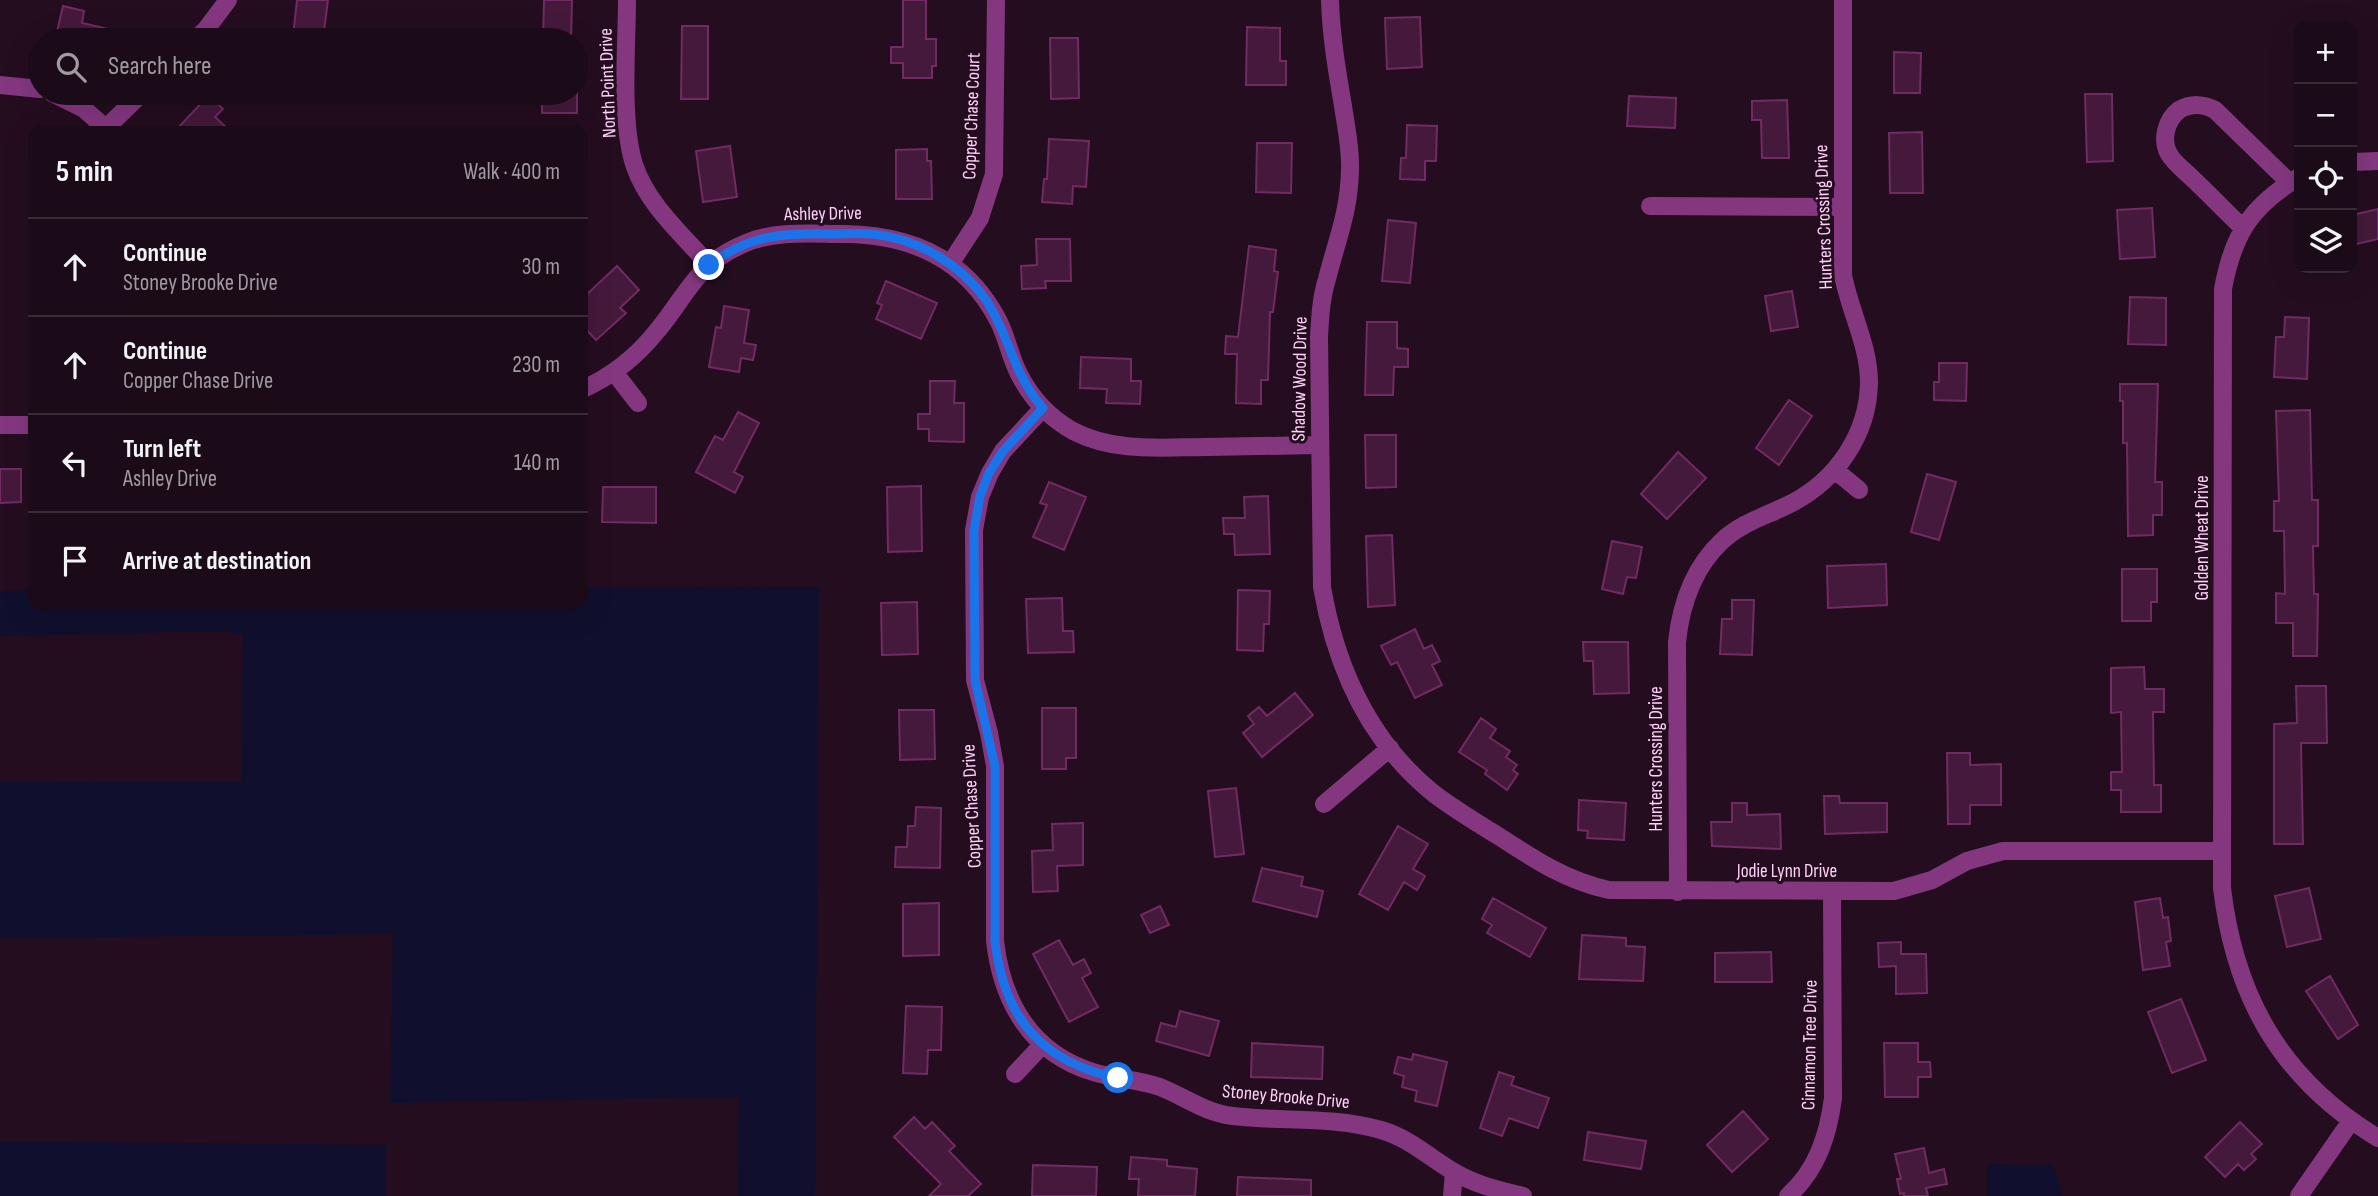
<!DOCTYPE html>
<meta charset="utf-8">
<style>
body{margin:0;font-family:"Sofia Sans Condensed",sans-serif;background:#281824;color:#f1f3f6}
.controls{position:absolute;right:21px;top:21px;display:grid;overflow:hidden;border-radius:14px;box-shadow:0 7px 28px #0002}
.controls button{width:63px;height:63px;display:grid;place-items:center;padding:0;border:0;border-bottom:2px solid #392b36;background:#1b0a17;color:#f1f3f6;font:35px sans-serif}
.stop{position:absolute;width:21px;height:21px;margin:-16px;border:5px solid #1a73e8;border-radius:50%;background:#fff}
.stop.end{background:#1a73e8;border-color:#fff;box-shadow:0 2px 7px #0008}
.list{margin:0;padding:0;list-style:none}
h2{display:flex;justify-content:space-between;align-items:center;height:91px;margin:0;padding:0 28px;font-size:30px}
h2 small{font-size:23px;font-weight:400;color:#a09aa1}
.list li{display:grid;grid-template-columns:46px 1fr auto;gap:21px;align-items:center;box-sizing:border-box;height:98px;padding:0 28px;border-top:2px solid #392b36}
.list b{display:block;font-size:26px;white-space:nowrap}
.list p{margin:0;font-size:23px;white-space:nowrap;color:#a09aa1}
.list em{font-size:23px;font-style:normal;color:#a09aa1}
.icon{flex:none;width:38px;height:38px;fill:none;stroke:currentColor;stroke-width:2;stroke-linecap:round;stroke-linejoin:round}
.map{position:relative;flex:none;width:2378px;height:1196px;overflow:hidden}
.search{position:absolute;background:#1b0a17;box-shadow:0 7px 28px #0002;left:28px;top:28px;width:560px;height:77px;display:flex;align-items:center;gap:18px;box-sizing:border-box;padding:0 24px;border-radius:38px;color:#a09aa1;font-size:26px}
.panel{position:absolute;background:#1b0a17;box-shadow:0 7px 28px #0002;left:28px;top:126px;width:560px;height:483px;border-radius:14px}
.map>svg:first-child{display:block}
</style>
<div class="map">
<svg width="2378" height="1196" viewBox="0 0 2378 1196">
<rect width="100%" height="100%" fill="#240d1f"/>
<path fill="#10102e" d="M819,587L815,1196H737L739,1097L390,1103L393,934L0,938V782L241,781L243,636L226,631L0,636V591L33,590V604H583V588Z
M0,1141L385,1145V1196H0Z
M1987,1164L2053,1165L2063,1196H1987Z"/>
<path fill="#45193b" stroke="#722a62" stroke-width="2" d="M297,0H328L323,39L293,36Z
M544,0H572L571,40H543Z
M903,0H926V39H936V66H932V78H903V63H891V47H903Z
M63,6L84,11L82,23L130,34L129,40H55Z
M1420,17L1422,67L1387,69L1385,18Z
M682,26H708V99H681Z
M1247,27L1280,28V61H1286V85H1246Z
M1050,38H1078L1079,98L1051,99Z
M1894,52L1921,53L1920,93H1894Z
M542,93H577V113H542Z
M2085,94H2112L2113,161L2087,162Z
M209,95L223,109L215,117L230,131H175Z
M1629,96L1676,98L1675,128L1627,126Z
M1787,100L1789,158H1762L1761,120H1752V101Z
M1407,125L1437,126L1436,161H1425V180L1400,179L1401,158H1406Z
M1922,132L1923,193H1890L1889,133Z
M1049,139L1089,141L1086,187L1073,186L1072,204L1042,202L1044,179H1047Z
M1257,143H1292L1291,193L1256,192Z
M730,146L737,197L703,202L696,151Z
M927,149V161H931L932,199H896V150Z
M2152,208L2155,257L2120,259L2117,210Z
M2378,209V239L2352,245V215Z
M1388,220L1416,223L1410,283L1382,281Z
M1036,239H1070L1071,281H1045L1046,288L1022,289L1021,266L1037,265Z
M1249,246L1276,250L1274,271L1278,272L1273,312H1270L1268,380H1261V404L1236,403L1237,354H1225L1226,336L1238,337Z
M617,266L639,290L620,308L626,313L596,340L583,326V298Z
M886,281L937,303L921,339L876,319L882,305L877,303Z
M1792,291L1798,327L1771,331L1765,296Z
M2130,297L2166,298V345L2128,344Z
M724,306L749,310L744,343L756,345L753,360L741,358L739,372L709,367L716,327L721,328Z
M2285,317L2309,318L2307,379L2274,377L2276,337H2284Z
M1367,322H1397V348L1408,349V367H1394L1393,395H1365Z
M1081,357L1131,359V381H1141L1140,404L1106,403L1107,389L1080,388Z
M1939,363H1967L1966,401L1934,400V382H1939Z
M930,381H955L954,403H964V442L929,441V429H918V414H930Z
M2120,384H2158L2155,482H2162V515H2153V535L2128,536L2127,443H2123V401H2120Z
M1789,400L1812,416L1779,465L1756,448Z
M2310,410L2312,500H2318V546H2313L2314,594H2318L2317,656H2293V623H2276V593L2285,594L2284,531H2274V501H2279L2276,411Z
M738,412L759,423L734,472L743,477L735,493L696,472L715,436L723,440Z
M1365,435H1396V487L1366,488Z
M1678,452L1706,478L1667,519L1641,494Z
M0,469H21V502L0,503Z
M1927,474L1956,482L1939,540L1911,532Z
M1049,482L1086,497L1064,550L1033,537L1047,505L1040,503Z
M921,486L922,551L888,552L887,487Z
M603,487H656V523L602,522Z
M1268,496L1270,554L1235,555L1234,534H1224L1223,518H1245L1244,497Z
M1392,535L1395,605L1368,607L1366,536Z
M1612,541L1642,547L1636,578L1627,577L1623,594L1602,589Z
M1886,564L1887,605L1828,608L1827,566Z
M2122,569H2157V602H2151V621H2122Z
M1238,590L1270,591L1269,624H1264L1263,651L1237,650Z
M1062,598L1063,631H1073L1074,652L1028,653L1026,599Z
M1732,600H1754L1752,655L1720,654L1722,619H1732Z
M917,602L918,654L882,655L881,603Z
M1415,629L1424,649L1432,645L1440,661L1432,665L1442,685L1415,698L1397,662L1391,665L1381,646Z
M1583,642H1628L1629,693L1594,694L1593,661H1584Z
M2144,667L2145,689H2164V712H2153L2154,785H2161V812H2121V790H2111V772H2122L2121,712L2111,713V668Z
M2296,686H2326L2327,743H2301L2303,844H2274V724L2297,723Z
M1295,693L1313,715L1262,757L1243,733L1254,724L1248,716L1259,707L1267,716Z
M1042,708H1076V758H1066V769H1042Z
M899,710H934L935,759L900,760Z
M1481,718L1496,729L1490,738L1510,751L1506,757L1517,765L1513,770L1518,774L1507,790L1485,774L1487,770L1459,752Z
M1947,753H1970V765L2001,764V805H1970V824H1948Z
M1236,788L1244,854L1215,857L1208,791Z
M1824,796H1839L1840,803H1887V832L1825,834Z
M1579,800L1626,803L1624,840L1587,838L1588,831L1578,830Z
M1732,803H1747V815L1780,814L1781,849L1712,846L1711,822H1732Z
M916,807L941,808L940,868L895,867L896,847H907L908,826H915Z
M1083,823V865L1057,866L1058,891L1033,892L1032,851L1053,850L1052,824Z
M1398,826L1428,844L1413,869L1425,876L1417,890L1404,882L1388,910L1359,894Z
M1262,868L1303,877L1301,886L1323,891L1317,917L1253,901Z
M2309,888L2321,939L2287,947L2275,896Z
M1493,898L1546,928L1530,957L1487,933L1492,925L1482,919Z
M2160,898L2163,918L2168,917L2171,941L2166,942L2170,966L2143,970L2135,902Z
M939,903V955L903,956V904Z
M1160,906L1169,925L1150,933L1141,915Z
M1582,935L1626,938V946L1645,947L1643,981L1579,979Z
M1059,940L1073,965L1084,959L1091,973L1082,978L1098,1007L1069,1022L1033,954Z
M1901,942V954H1926L1927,993L1896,994V966L1879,967L1878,943Z
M1771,952L1772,982H1715V953Z
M2330,976L2358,1025L2338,1039L2306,991Z
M2181,999L2206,1060L2172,1073L2148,1012Z
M906,1006L942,1007L941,1050H928L927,1074L903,1073Z
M1180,1011L1219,1021L1209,1056L1156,1041L1161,1023L1176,1027Z
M1252,1043L1323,1047L1322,1079L1251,1077Z
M1884,1043H1918V1062H1930L1931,1077H1918V1097H1885Z
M1413,1054L1447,1062L1437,1106L1415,1101L1417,1091L1402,1087L1404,1076L1394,1073L1398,1057L1412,1060Z
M1499,1072L1514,1077L1511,1085L1549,1098L1538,1128L1509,1118L1502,1136L1480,1128Z
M1743,1111L1768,1139L1732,1172L1707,1145Z
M914,1117L925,1129L932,1122L955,1146L949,1151L981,1184L968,1196H929L941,1184L894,1137Z
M2240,1122L2262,1144L2251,1154L2256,1159L2244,1170L2238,1164L2225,1177L2205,1157Z
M1588,1132L1646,1141L1641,1169L1584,1160Z
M1924,1148L1929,1173L1944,1169L1947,1184L1926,1188L1928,1196H1904V1193L1900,1194L1897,1179H1901L1895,1154Z
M1131,1157L1167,1160V1166L1197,1169L1195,1196H1138L1139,1179H1129Z
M1033,1165L1097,1167L1096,1196H1032Z
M1238,1177L1311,1180V1196H1237Z"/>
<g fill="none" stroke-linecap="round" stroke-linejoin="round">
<path stroke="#84377f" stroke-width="18" d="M627,0C627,46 620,125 635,167C648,205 683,235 709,265
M1330,0C1331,36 1337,71 1343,106C1346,127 1351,148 1350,170C1349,213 1337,239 1327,279C1321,298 1320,318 1319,337L1322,587C1336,668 1368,740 1433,793C1454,809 1477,823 1500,837C1535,860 1567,881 1609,890L1894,891L1932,880L1967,861L2003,851H2222
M195,40L207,28L228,0
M0,85L40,89
M52,93L84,109L109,131
M106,128L142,93
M2352,162L2378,161
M2299,177C2251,206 2233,234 2223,289L2222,888C2235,998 2282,1080 2378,1138
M1650,206L1842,207
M2242,227C2225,211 2209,194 2192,178C2184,170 2174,163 2169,154C2161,140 2166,120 2179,110C2191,103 2204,104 2215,110L2290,183
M950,264L980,218L994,174L996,0
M614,372L638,403
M583,389C612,376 637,356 657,331C688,294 696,263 746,243C777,230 812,234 845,234C912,235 966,259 998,320C1007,337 1010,357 1019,374C1031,398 1050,418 1073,431C1115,453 1163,447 1208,447C1246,446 1283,446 1320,445
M1043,408L1003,451L990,473L980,497L974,530L975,680L989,733L995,766V941C1002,1002 1031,1053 1093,1072C1115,1079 1138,1079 1160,1087C1185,1097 1205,1113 1233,1116C1282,1122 1333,1116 1381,1130C1409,1138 1429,1157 1454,1172C1476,1185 1499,1190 1523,1196
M0,425H33
M1835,470L1859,490
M1324,804L1390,748
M1678,892L1677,642C1681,604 1693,568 1722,541C1742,522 1767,516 1792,503C1836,480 1868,435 1869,383C1869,345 1850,312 1843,275V0
M1015,1074L1043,1044
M1452,1196L1454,1172
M1788,1196C1817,1170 1828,1136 1833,1098L1832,892
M2299,1196L2351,1121"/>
</g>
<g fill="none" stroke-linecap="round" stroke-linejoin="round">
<path stroke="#1a73e8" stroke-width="9" d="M709,265C749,235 782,233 830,234C845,234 859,233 873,234C917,239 960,263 986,300C1010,336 1012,373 1043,408L1003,451L989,473L980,496L974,530L975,680L995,766V941C1004,1018 1041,1062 1118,1078"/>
</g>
<g text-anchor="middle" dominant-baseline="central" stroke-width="6" stroke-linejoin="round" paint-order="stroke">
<g font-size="19" fill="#ffd0f8" stroke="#240d1f">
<text transform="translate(608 83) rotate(-92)">North Point Drive</text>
<text transform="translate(972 116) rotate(-88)">Copper Chase Court</text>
<text transform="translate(823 214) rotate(-1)">Ashley Drive</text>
<text transform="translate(1824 217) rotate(-92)">Hunters Crossing Drive</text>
<text transform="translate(1300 379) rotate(-89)">Shadow Wood Drive</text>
<text transform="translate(2202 538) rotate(-90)">Golden Wheat Drive</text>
<text transform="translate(1656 759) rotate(-90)">Hunters Crossing Drive</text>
<text transform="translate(972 806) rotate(-93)">Copper Chase Drive</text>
<text x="1787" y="871">Jodie Lynn Drive</text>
<text transform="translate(1810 1045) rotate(-89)">Cinnamon Tree Drive</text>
<text transform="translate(1286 1097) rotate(5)">Stoney Brooke Drive</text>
</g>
</g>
</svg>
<div class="controls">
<button>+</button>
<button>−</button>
<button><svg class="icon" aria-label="locate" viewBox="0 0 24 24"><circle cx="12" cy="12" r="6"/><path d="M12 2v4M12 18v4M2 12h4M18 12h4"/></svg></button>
<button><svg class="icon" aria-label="layers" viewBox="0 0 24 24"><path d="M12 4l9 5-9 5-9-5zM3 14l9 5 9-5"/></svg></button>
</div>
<div class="stop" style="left:1118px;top:1078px"></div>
<div class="stop end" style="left:709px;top:265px"></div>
<div class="search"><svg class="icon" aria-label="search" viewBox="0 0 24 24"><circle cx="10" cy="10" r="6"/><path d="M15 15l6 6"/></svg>Search here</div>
<section class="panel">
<h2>5 min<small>Walk · 400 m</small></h2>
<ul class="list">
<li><svg class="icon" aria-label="ahead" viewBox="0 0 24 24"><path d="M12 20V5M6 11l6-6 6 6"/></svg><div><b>Continue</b><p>Stoney Brooke Drive</p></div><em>30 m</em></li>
<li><svg class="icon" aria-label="ahead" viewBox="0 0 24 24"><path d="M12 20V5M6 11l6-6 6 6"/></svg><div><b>Continue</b><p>Copper Chase Drive</p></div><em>230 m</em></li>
<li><svg class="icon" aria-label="left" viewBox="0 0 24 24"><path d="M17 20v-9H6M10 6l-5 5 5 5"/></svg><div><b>Turn left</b><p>Ashley Drive</p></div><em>140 m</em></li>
<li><svg class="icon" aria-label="arrive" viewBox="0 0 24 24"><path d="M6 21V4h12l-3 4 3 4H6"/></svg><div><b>Arrive at destination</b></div></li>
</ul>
</section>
</div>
